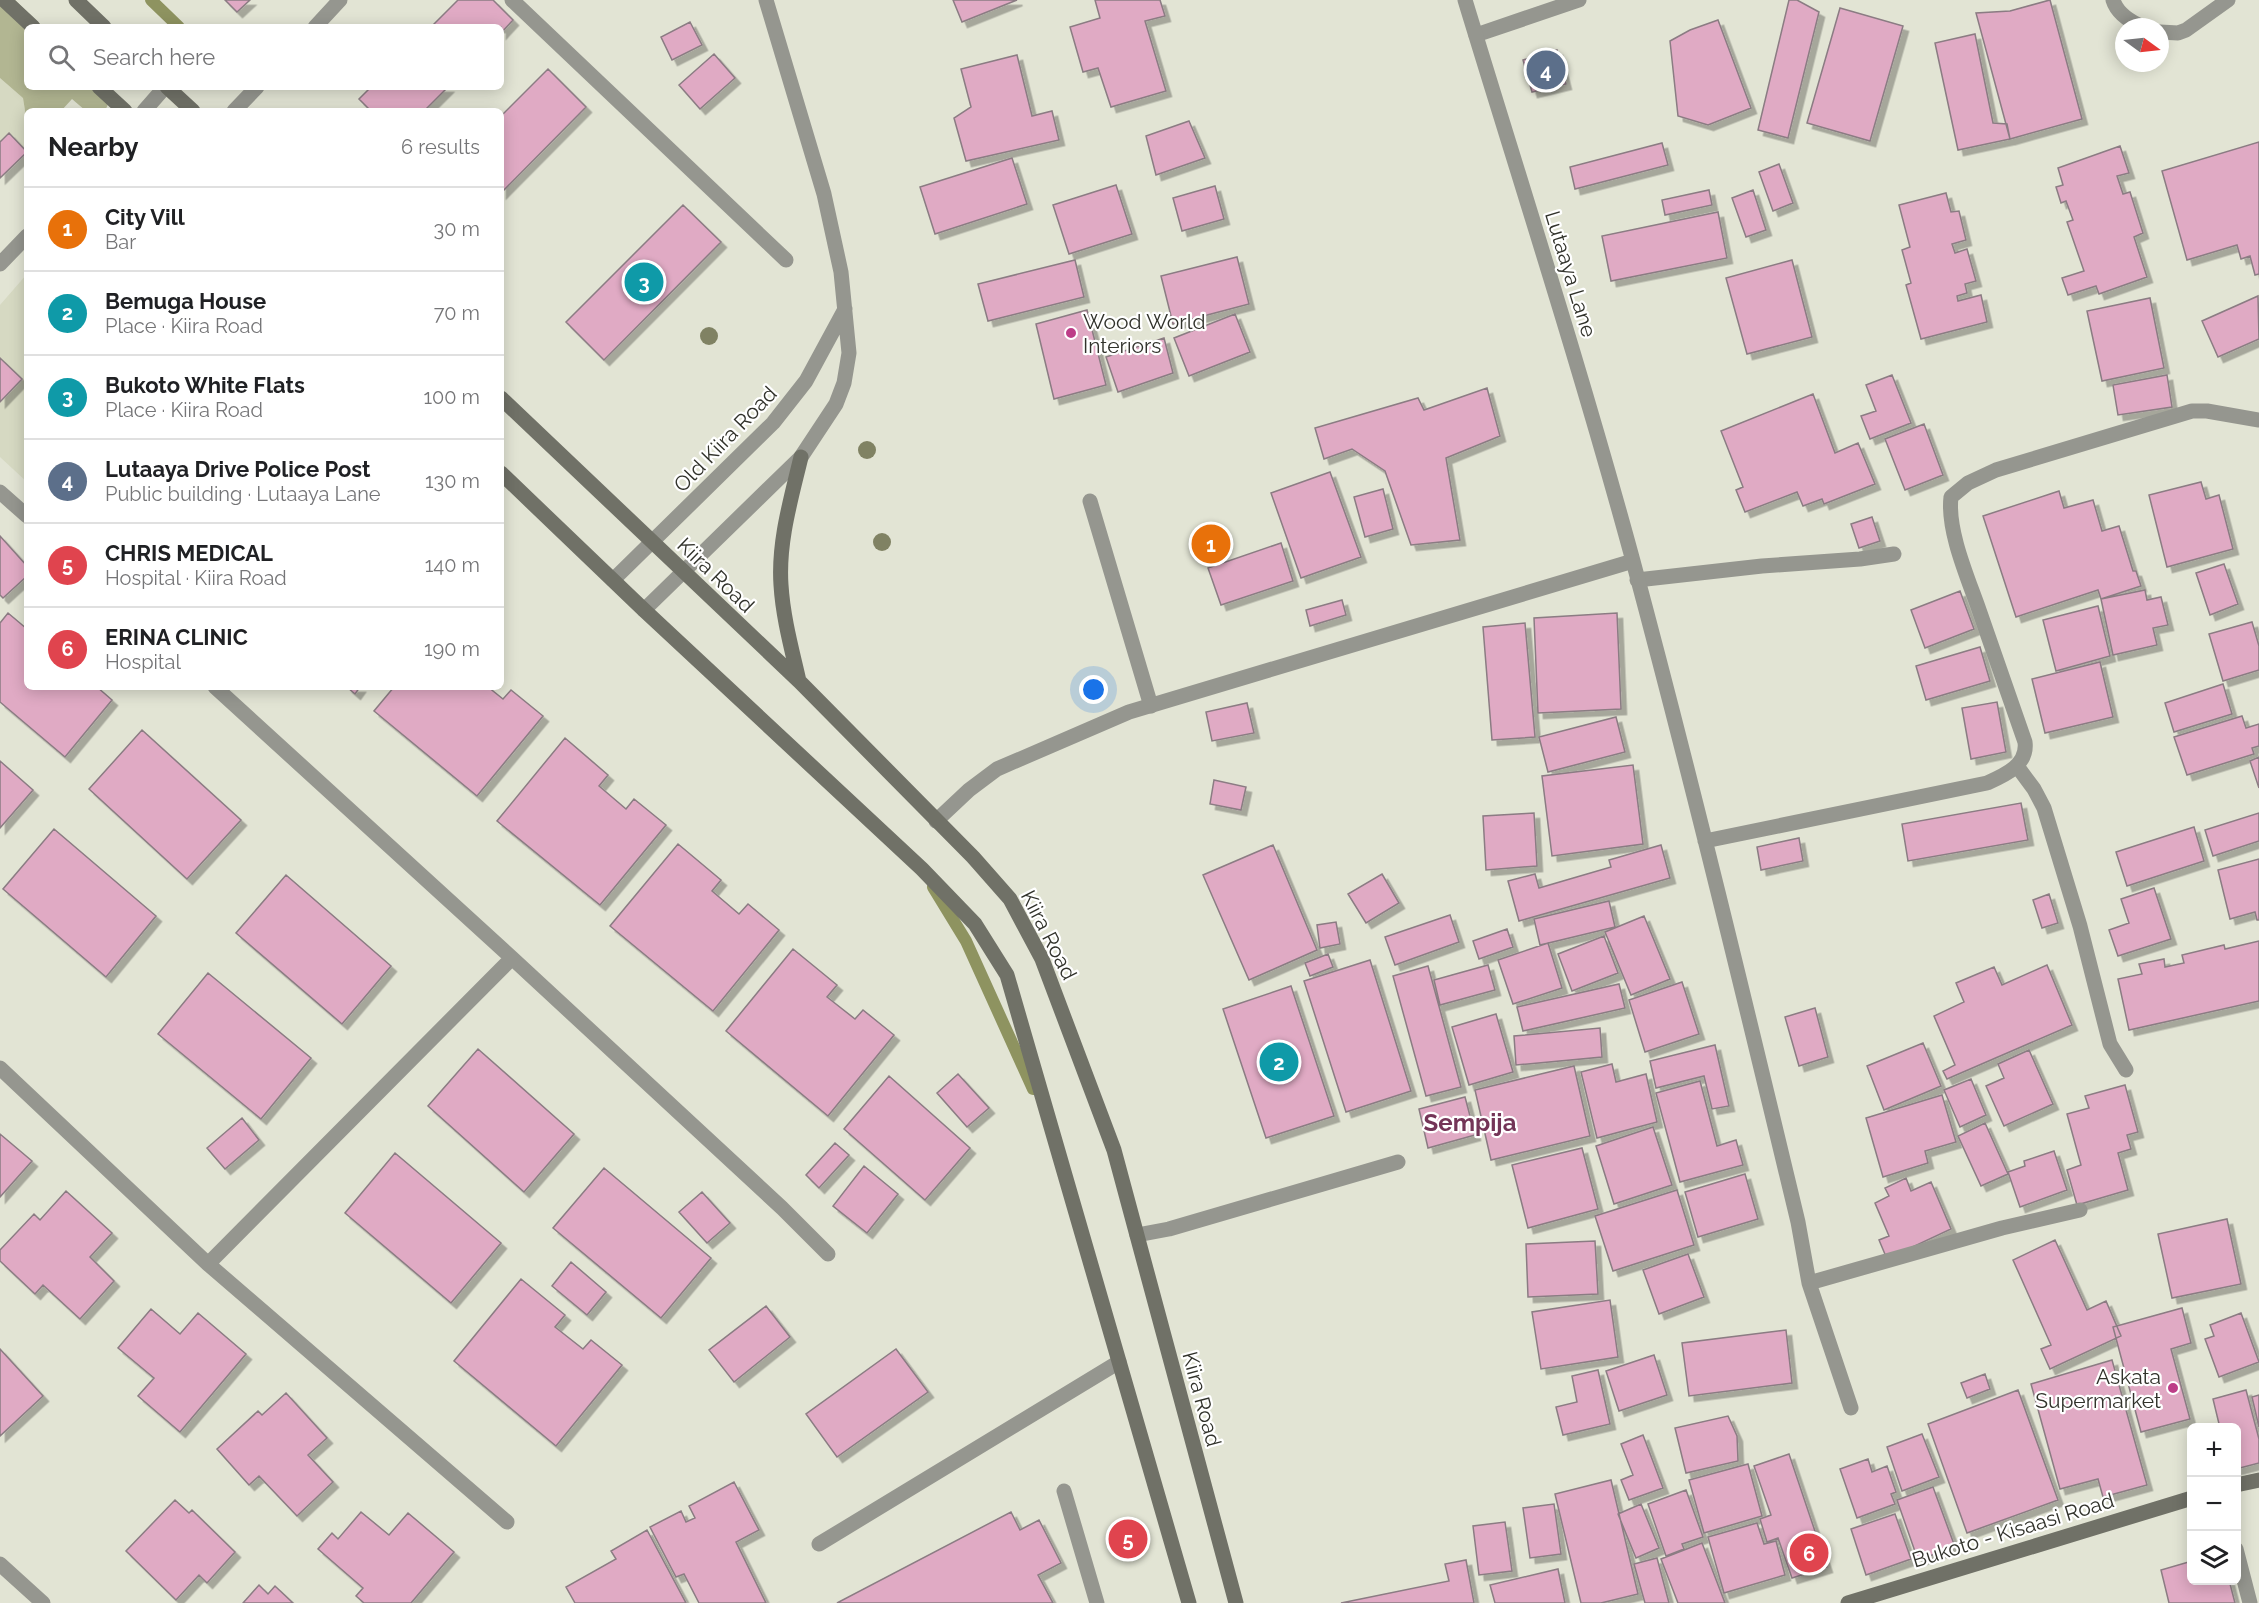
<!DOCTYPE html>
<meta charset="utf-8">
<style>
body{margin:0;font-family:Raleway,sans-serif;background:#f2f2f2;color:#202124}
.controls{position:absolute;right:18px;bottom:18px;display:grid;overflow:hidden;border-radius:9px;box-shadow:0 3px 15px #0003}
.controls button{width:54px;height:54px;display:grid;place-items:center;padding:0;border:0;border-bottom:2px solid #e0e0e0;background:#fff;color:#202124;font:30px sans-serif}
.compass{position:absolute;left:2115px;top:18px;width:54px;height:54px;border-radius:50%;background:#fff;box-shadow:0 3px 15px #0003;rotate:105deg}
.you{position:absolute;left:1094px;top:690px;width:21px;height:21px;margin:-15px;border:4px solid #fff;border-radius:50%;background:#1a73e8;box-shadow:0 0 0 9px #1a73e833}
.badge{display:grid;place-items:center;width:39px;height:39px;border-radius:50%;background:#db2777;color:#fff;font-size:20px;font-weight:700}
.pin{position:absolute;translate:-50% -50%;border:3px solid #fff;box-shadow:0 2px 6px #0006}
.list{margin:0;padding:0;list-style:none}
h2{display:flex;justify-content:space-between;align-items:center;height:78px;margin:0;padding:0 24px;font-size:26px}
h2 small{font-size:20px;font-weight:400;color:#757577}
.list li{display:grid;grid-template-columns:39px 1fr auto;gap:18px;align-items:center;box-sizing:border-box;height:84px;padding:0 24px;border-top:2px solid #e0e0e0}
.list b{display:block;font-size:22px;white-space:nowrap}
.list p{margin:0;font-size:20px;white-space:nowrap;color:#757577}
.list em{font-size:20px;font-style:normal;color:#757577}
.icon{flex:none;width:33px;height:33px;fill:none;stroke:currentColor;stroke-width:2;stroke-linecap:round;stroke-linejoin:round}
.map{position:relative;flex:none;width:2259px;height:1603px;overflow:hidden}
.search{position:absolute;background:#fff;box-shadow:0 3px 15px #0003;left:24px;top:24px;width:480px;height:66px;display:flex;align-items:center;gap:15px;box-sizing:border-box;padding:0 21px;border-radius:9px;color:#757577;font-size:22px}
.panel{position:absolute;background:#fff;box-shadow:0 3px 15px #0003;left:24px;top:108px;width:480px;height:582px;border-radius:9px}
.map>svg:first-child{display:block}
</style>
<div class="map">
<svg width="2259" height="1603" viewBox="0 0 2259 1603">
<defs>
<filter id="shadow"><feDropShadow dx="5.5" dy="5.5" stdDeviation="0" flood-color="#0004"/></filter>
</defs>
<rect width="100%" height="100%" fill="#e2e4d4"/>
<path fill="#d6d9c2" d="M0,78L23,98L27,123V151L0,178Z
M27,274V482L0,457V305Z"/>
<path fill="#b2b692" d="M0,0H15L43,27H27V87H102L109,102L105,111H86L72,99L61,111H27V123L23,98L0,78Z"/>
<g fill="none" stroke-linecap="round" stroke-linejoin="round">
<path stroke="#8e9360" stroke-width="12" d="M151,0L179,27
M933,887L966,941L1033,1089"/>
</g>
<path fill="#e0aac4" stroke="#8b7c83" stroke-width="1.5" filter="url(#shadow)" d="M225,0H250L237,12Z
M458,0H493L513,20L501,33V27H431Z
M953,0H1017L962,22Z
M1095,0H1160L1165,16L1145,21L1166,91L1111,107L1098,68L1083,72L1070,27L1100,18Z
M1789,0H1797L1819,12L1788,138L1758,130Z
M2050,0L2082,119L2010,139L1976,13L2010,11Z
M1840,8L1903,26L1870,141L1807,123Z
M1718,20L1751,108L1708,125L1678,116L1670,41L1690,30Z
M690,22L702,45L672,60L661,37Z
M1975,34L1993,123L2007,124L2010,139L1958,150L1935,43Z
M1557,50L1566,84L1532,92L1523,60Z
M714,54L735,78L700,109L679,85Z
M1017,55L1032,116L1052,111L1059,140L966,161L954,118L971,107L961,69Z
M548,69L586,107L501,193V116Z
M371,87H448L424,111H371L359,99Z
M1189,121L1205,158L1156,175L1146,136Z
M9,133L27,152L0,178V142Z
M2259,142V274L2255,275L2250,256L2241,259L2237,245L2187,260L2162,171Z
M1662,143L1668,165L1575,189L1570,167Z
M2120,146L2129,173L2117,176L2123,194L2130,192L2143,233L2134,237L2147,277L2099,294L2096,286L2068,295L2062,278L2084,271L2067,222L2073,220L2066,201L2061,203L2056,187L2063,185L2058,168Z
M1012,158L1027,204L935,234L920,187Z
M1779,164L1793,203L1773,211L1759,172Z
M1116,185L1132,234L1069,254L1053,205Z
M1215,186L1224,219L1182,231L1173,198Z
M1709,190L1712,205L1665,215L1662,200Z
M1753,190L1766,230L1746,237L1732,198Z
M1946,193L1951,212L1959,211L1966,240L1952,244L1955,253L1967,249L1976,281L1965,284L1967,293L1957,296L1958,301L1981,295L1987,322L1921,339L1906,285L1911,283L1902,250L1910,247L1899,205Z
M683,205L721,242L604,360L566,322Z
M1718,212L1727,258L1611,281L1602,236Z
M1237,257L1249,304L1173,324L1161,276Z
M1075,260L1084,297L988,321L978,284Z
M1792,260L1812,337L1747,354L1726,278Z
M2258,296L2259,339L2218,357L2202,321Z
M2150,298L2164,368L2102,381L2087,311Z
M1087,310L1106,385L1054,399L1036,324Z
M1235,314L1250,352L1189,376L1174,338Z
M1164,338L1173,373L1118,392L1106,357Z
M0,358L22,379L0,402Z
M1892,375L1911,423L1870,439L1861,416L1876,411L1866,385Z
M2167,375L2172,407L2118,415L2113,385Z
M1487,388L1500,436L1446,458L1460,540L1411,545L1385,471L1352,449L1324,459L1315,428L1418,398L1424,410Z
M1813,394L1835,453L1858,443L1875,484L1824,504L1822,499L1803,506L1797,492L1745,512L1736,490L1743,487L1721,431Z
M1924,424L1943,475L1905,490L1885,439Z
M1330,472L1361,557L1301,578L1271,493Z
M2201,482L2206,499L2219,495L2233,549L2167,567L2149,495Z
M1383,489L1393,529L1365,537L1354,497Z
M2059,491L2064,508L2093,500L2102,531L2119,526L2133,571H2136L2141,586L2101,599L2098,590L2016,617L1983,516Z
M1872,517L1880,541L1859,548L1851,524Z
M0,536L27,566V576L3,598L0,595Z
M1281,543L1293,581L1221,605L1208,568Z
M2224,564L2238,604L2210,615L2196,573Z
M2145,590L2147,600L2161,597L2168,625L2153,628L2157,645L2113,655L2101,599Z
M1960,591L1974,629L1925,648L1911,610Z
M1342,600L1346,615L1310,626L1306,610Z
M2098,606L2110,656L2056,671L2043,620Z
M8,613L27,629V687H97L112,700L65,757L0,702V623Z
M1617,613L1621,709L1538,713L1534,618Z
M2252,622L2259,646V670L2223,681L2209,634Z
M1525,623L1535,737L1492,740L1483,627Z
M1980,647L1990,681L1926,700L1916,666Z
M2100,662L2113,717L2045,733L2032,679Z
M2223,684L2232,714L2174,732L2165,703Z
M347,687H360L355,694Z
M394,687H488L503,699L511,690L543,716L477,796L374,711Z
M1997,702L2006,752L1971,759L1962,708Z
M1247,703L1254,733L1212,741L1206,712Z
M2242,716L2246,728L2259,724V746L2252,748L2254,754L2187,775L2174,737Z
M1616,717L1625,752L1548,772L1539,737Z
M142,730L241,820L187,879L89,789Z
M565,738L608,775L599,786L626,809L634,799L666,825L600,905L497,821Z
M2259,757V788L2250,761Z
M0,761L33,790L0,828Z
M1633,765L1643,844L1552,856L1542,776Z
M1214,780L1246,787L1241,810L1210,804Z
M2021,803L2028,840L1908,861L1902,824Z
M1534,813L1537,866L1486,870L1483,816Z
M2259,813V841L2213,856L2205,830Z
M2194,827L2204,861L2127,886L2116,852Z
M54,829L156,916L106,977L3,889Z
M1799,838L1803,861L1761,870L1757,847Z
M678,844L721,880L712,891L739,914L748,904L779,930L713,1011L610,926Z
M1273,845L1317,950L1249,980L1203,875Z
M1661,845L1670,878L1519,921L1508,881L1535,874L1539,888L1611,867L1609,860Z
M2259,859V920H2257L2255,912L2230,919L2218,870Z
M1382,874L1399,903L1366,923L1348,894Z
M286,875L391,966L342,1024L236,933Z
M2154,888L2171,939L2118,956L2109,930L2129,923L2121,899Z
M2049,894L2058,923L2042,928L2033,900Z
M1609,901L1615,927L1540,945L1534,919Z
M1450,915L1459,942L1395,965L1385,937Z
M1644,916L1670,979L1631,995L1605,932Z
M1336,922L1340,944L1320,948L1317,925Z
M1507,929L1513,947L1479,959L1473,941Z
M1604,936L1618,973L1572,991L1558,954Z
M2259,941V1001L2129,1030L2118,979L2142,974L2139,964L2164,959L2165,967L2184,963L2182,955L2224,945L2225,949Z
M1548,943L1562,988L1513,1004L1498,960Z
M793,949L837,985L827,997L855,1019L863,1010L894,1035L828,1116L726,1031Z
M1328,954L1333,967L1310,976L1305,963Z
M1370,960L1411,1091L1346,1112L1304,981Z
M1488,965L1495,990L1440,1005L1434,980Z
M2047,965L2072,1025L1947,1079L1943,1071L1955,1065L1934,1016L1964,1002L1956,983L1994,967L2002,985Z
M1428,966L1461,1087L1426,1096L1393,976Z
M208,973L311,1058L261,1119L158,1034Z
M1682,982L1699,1034L1645,1052L1629,1000Z
M1619,984L1625,1008L1523,1031L1517,1007Z
M1291,986L1334,1116L1266,1138L1223,1009Z
M1815,1008L1828,1057L1799,1066L1785,1017Z
M1496,1014L1513,1072L1469,1085L1452,1027Z
M1600,1028L1602,1057L1516,1065L1514,1036Z
M1923,1043L1941,1086L1884,1110L1867,1066Z
M1715,1045L1729,1106L1712,1109L1704,1076L1656,1088L1650,1061Z
M478,1049L574,1134L524,1192L428,1106Z
M2029,1050L2053,1104L2004,1126L1986,1086L2004,1078L1998,1064Z
M1612,1064L1616,1082L1646,1074L1657,1122L1597,1138L1581,1072Z
M1574,1066L1590,1136L1491,1160L1475,1090Z
M958,1074L989,1108L967,1127L937,1093Z
M889,1076L970,1148L925,1200L844,1129Z
M1971,1079L1986,1115L1960,1127L1944,1090Z
M1700,1081L1717,1146L1736,1140L1743,1165L1680,1182L1656,1093Z
M2125,1085L2138,1132L2127,1135L2131,1149L2118,1153L2128,1190L2077,1205L2067,1170L2081,1165L2067,1114L2089,1108L2085,1096Z
M1942,1095L1956,1142L1925,1151L1928,1163L1883,1177L1866,1118Z
M1465,1097L1475,1135L1428,1148L1419,1109Z
M242,1118L259,1140L225,1169L207,1148Z
M1985,1123L2008,1174L1981,1186L1958,1136Z
M1653,1127L1672,1185L1614,1204L1596,1146Z
M0,1134L32,1161L0,1197Z
M835,1143L849,1155L819,1188L806,1175Z
M1582,1148L1598,1209L1528,1228L1512,1165Z
M2054,1151L2067,1190L2020,1207L2008,1172L2025,1166L2024,1161Z
M395,1153L501,1243L451,1303L345,1213Z
M864,1166L898,1194L867,1233L833,1206Z
M604,1168L711,1258L661,1318L553,1228Z
M1745,1174L1758,1219L1698,1237L1685,1192Z
M1906,1178L1911,1191L1931,1182L1951,1229L1887,1259L1879,1240L1889,1236L1875,1203L1889,1196L1885,1188Z
M1677,1190L1694,1245L1613,1271L1595,1216Z
M66,1191L112,1233L90,1257L114,1281L80,1319L43,1285L35,1294L0,1261V1250L34,1214L40,1220Z
M702,1192L730,1223L707,1243L679,1212Z
M2227,1219L2241,1284L2172,1298L2158,1234Z
M2055,1240L2087,1310L2106,1301L2121,1336L2050,1369L2041,1349L2051,1345L2013,1260Z
M1595,1241L1598,1294L1528,1297L1526,1244Z
M1688,1254L1704,1297L1659,1314L1643,1270Z
M571,1262L606,1292L587,1315L552,1286Z
M521,1279L565,1315L555,1327L583,1349L591,1340L622,1365L556,1446L454,1361Z
M1610,1300L1618,1357L1541,1369L1532,1312Z
M766,1306L790,1337L734,1382L709,1350Z
M2182,1308L2191,1343L2171,1349L2190,1419L2141,1432L2113,1327Z
M151,1309L180,1334L198,1313L246,1354L180,1432L138,1396L154,1378L118,1348Z
M2241,1313L2259,1362L2219,1377L2205,1339L2214,1336L2210,1325Z
M1786,1330L1792,1383L1689,1396L1682,1343Z
M0,1349L43,1396L0,1436Z
M896,1349L928,1392L837,1457L806,1414Z
M1654,1355L1667,1395L1619,1411L1606,1371Z
M2112,1360L2147,1485L2103,1497L2098,1479L2060,1489L2031,1384Z
M1598,1370L1610,1424L1563,1435L1556,1407L1577,1402L1572,1376Z
M1985,1374L1990,1389L1967,1398L1961,1383Z
M2018,1390L2058,1500L1967,1533L1928,1424Z
M2246,1390L2259,1439V1463L2236,1469V1428H2220L2213,1399Z
M286,1393L327,1438L308,1455L333,1482L297,1516L259,1476L249,1485L217,1449L258,1411L262,1415Z
M2259,1395V1427L2252,1397Z
M1728,1416L1737,1436L1738,1461L1686,1473L1675,1428Z
M1922,1434L1939,1477L1902,1491L1887,1447Z
M1643,1435L1663,1488L1629,1500L1621,1480L1633,1475L1621,1444Z
M1789,1454L1827,1567L1792,1578L1778,1538L1767,1542L1760,1519L1771,1515L1754,1466Z
M1868,1459L1872,1472L1887,1466L1896,1492L1891,1494L1895,1504L1857,1518L1840,1469Z
M1748,1464L1762,1516L1704,1533L1689,1480Z
M1611,1480L1638,1594L1601,1603H1581L1555,1494Z
M734,1482L759,1530L736,1542L766,1603H699L684,1574L676,1577L650,1527L681,1511L686,1522L695,1518L689,1506Z
M1933,1487L1955,1547L1918,1560L1897,1500Z
M1686,1490L1703,1537L1682,1544L1684,1549L1666,1556L1648,1504Z
M175,1500L189,1513L192,1510L235,1552L207,1583L199,1575L176,1600L126,1551Z
M1554,1504L1561,1554L1530,1558L1523,1508Z
M1641,1504L1659,1548L1636,1558L1618,1514Z
M361,1512L389,1535L408,1513L454,1552L411,1603H364L356,1596L363,1588L318,1549L332,1533L338,1539Z
M1011,1512L1020,1530L1039,1520L1061,1563L1038,1575L1053,1603H837Z
M1895,1514L1911,1559L1866,1575L1851,1529Z
M1505,1522L1512,1571L1479,1575L1473,1526Z
M1757,1523L1764,1544L1776,1541L1785,1575L1724,1593L1708,1537Z
M647,1530L686,1603H575L566,1587L616,1559L611,1551Z
M1702,1543L1725,1603H1678L1661,1559Z
M1657,1558L1669,1603H1645L1634,1564Z
M1466,1560L1474,1603H1341L1449,1581L1445,1564Z
M2192,1561V1580H2229L2235,1603H2169L2161,1570Z
M1558,1569L1565,1603H1495L1490,1585Z
M259,1585L268,1594L275,1586L293,1603H243Z"/>
<g fill="none" stroke-linecap="round" stroke-linejoin="round">
<path stroke="#95968f" stroke-width="15" d="M512,0L786,260
M1476,35L1579,0
M1090,501L1151,706
M1637,580L1762,566L1860,559L1894,554
M1137,1235L1169,1229L1398,1162
M1064,1491L1097,1603
M819,1544L1119,1362"/>
<path stroke="#95968f" stroke-width="15" d="M1465,0C1522,187 1582,373 1633,561C1692,781 1745,1001 1798,1222L1809,1283L1851,1408
M2113,0C2117,13 2131,22 2143,27
M315,27L340,0
M2160,32L2178,33L2186,30L2228,0
M144,111L165,87
M234,111L257,87
M0,264L27,236
M0,492L27,516
M215,687L512,958L782,1208L828,1254
M2017,766L2034,789L2044,808L2080,926L2110,1044L2126,1070
M936,821L969,790L997,769L1129,712L1633,561
M1705,841L1987,783C2005,775 2028,765 2025,742C2009,697 1994,652 1978,607C1967,576 1947,530 1951,497L1968,483L1996,470L2192,411H2207L2259,420
M0,1068L208,1264L507,1522
M208,1264L512,958
M1809,1283L2002,1228L2080,1210
M2236,1549L2250,1603
M0,1564L43,1603"/>
<path stroke="#95968f" stroke-width="15" d="M613,580L773,423L806,381L845,309
M644,610L801,457L836,404L844,383L849,353L841,272L824,194L766,0"/>
<path stroke="#707167" stroke-width="15" d="M4,0L33,27
M76,0L104,27
M99,87L125,111
M167,87L193,111
M501,398L799,681L973,857L1010,899L1042,959L1114,1150L1236,1603
M501,473L644,610L922,869L975,924L1007,975L1189,1603
M799,681C792,650 783,618 781,585C778,542 791,499 801,457
M2236,1485L2259,1480
M1848,1603L2192,1498"/>
</g>
<g fill="#808263">
<circle cx="709" cy="336" r="9"/>
<circle cx="867" cy="450" r="9"/>
<circle cx="882" cy="542" r="9"/>
</g>
<g fill="#bd3d88" stroke="#fff" stroke-width="2">
<circle cx="1071" cy="333" r="6"/>
<circle cx="2173" cy="1388" r="6"/>
</g>
<g text-anchor="middle" dominant-baseline="central" stroke-width="4.5" stroke-linejoin="round" paint-order="stroke">
<g font-size="21" fill="#31322b" stroke="#fff">
<text transform="translate(1571 274) rotate(73)">Lutaaya Lane</text>
<text transform="translate(725 439) rotate(-46)">Old Kiira Road</text>
<text transform="translate(716 575) rotate(44)">Kiira Road</text>
<text transform="translate(1049 935) rotate(63)">Kiira Road</text>
<text transform="translate(1202 1399) rotate(75)">Kiira Road</text>
<text transform="translate(2013 1530) rotate(-17)">Bukoto - Kisaasi Road</text>
</g>
<g font-size="21" fill="#31322b" stroke="#fff" text-anchor="start">
<text x="1083" y="321">Wood World<tspan x="1083" dy="24">Interiors</tspan></text>
<text x="2161" y="1376" text-anchor="end">Askata<tspan x="2161" dy="24">Supermarket</tspan></text>
</g>
<g font-size="24" font-weight="bold" fill="#743457" stroke="#fff">
<text x="1470" y="1122">Sempija</text>
</g>
</g>
</svg>
<div class="controls">
<button>+</button>
<button>−</button>
<button><svg class="icon" aria-label="layers" viewBox="0 0 24 24"><path d="M12 4l9 5-9 5-9-5zM3 14l9 5 9-5"/></svg></button>
</div>
<svg class="compass" viewBox="-18 -18 36 36"><path d="M0-13l5 13h-10z" fill="#e53935"/><path d="M0 13l5-13h-10z" fill="#757577"/></svg>
<div class="you"></div>
<div class="pin badge" style="left:1211px;top:544px;background:#e8710a">1</div>
<div class="pin badge" style="left:1279px;top:1062px;background:#0f9aa8">2</div>
<div class="pin badge" style="left:644px;top:282px;background:#0f9aa8">3</div>
<div class="pin badge" style="left:1546px;top:70px;background:#5c6f8a">4</div>
<div class="pin badge" style="left:1128px;top:1539px;background:#e0444e">5</div>
<div class="pin badge" style="left:1809px;top:1553px;background:#e0444e">6</div>
<div class="search"><svg class="icon" aria-label="search" viewBox="0 0 24 24"><circle cx="10" cy="10" r="6"/><path d="M15 15l6 6"/></svg>Search here</div>
<section class="panel">
<h2>Nearby<small>6 results</small></h2>
<ul class="list">
<li><span class="badge" style="background:#e8710a">1</span><div><b>City Vill</b><p>Bar</p></div><em>30 m</em></li>
<li><span class="badge" style="background:#0f9aa8">2</span><div><b>Bemuga House</b><p>Place · Kiira Road</p></div><em>70 m</em></li>
<li><span class="badge" style="background:#0f9aa8">3</span><div><b>Bukoto White Flats</b><p>Place · Kiira Road</p></div><em>100 m</em></li>
<li><span class="badge" style="background:#5c6f8a">4</span><div><b>Lutaaya Drive Police Post</b><p>Public building · Lutaaya Lane</p></div><em>130 m</em></li>
<li><span class="badge" style="background:#e0444e">5</span><div><b>CHRIS MEDICAL</b><p>Hospital · Kiira Road</p></div><em>140 m</em></li>
<li><span class="badge" style="background:#e0444e">6</span><div><b>ERINA CLINIC</b><p>Hospital</p></div><em>190 m</em></li>
</ul>
</section>
</div>
